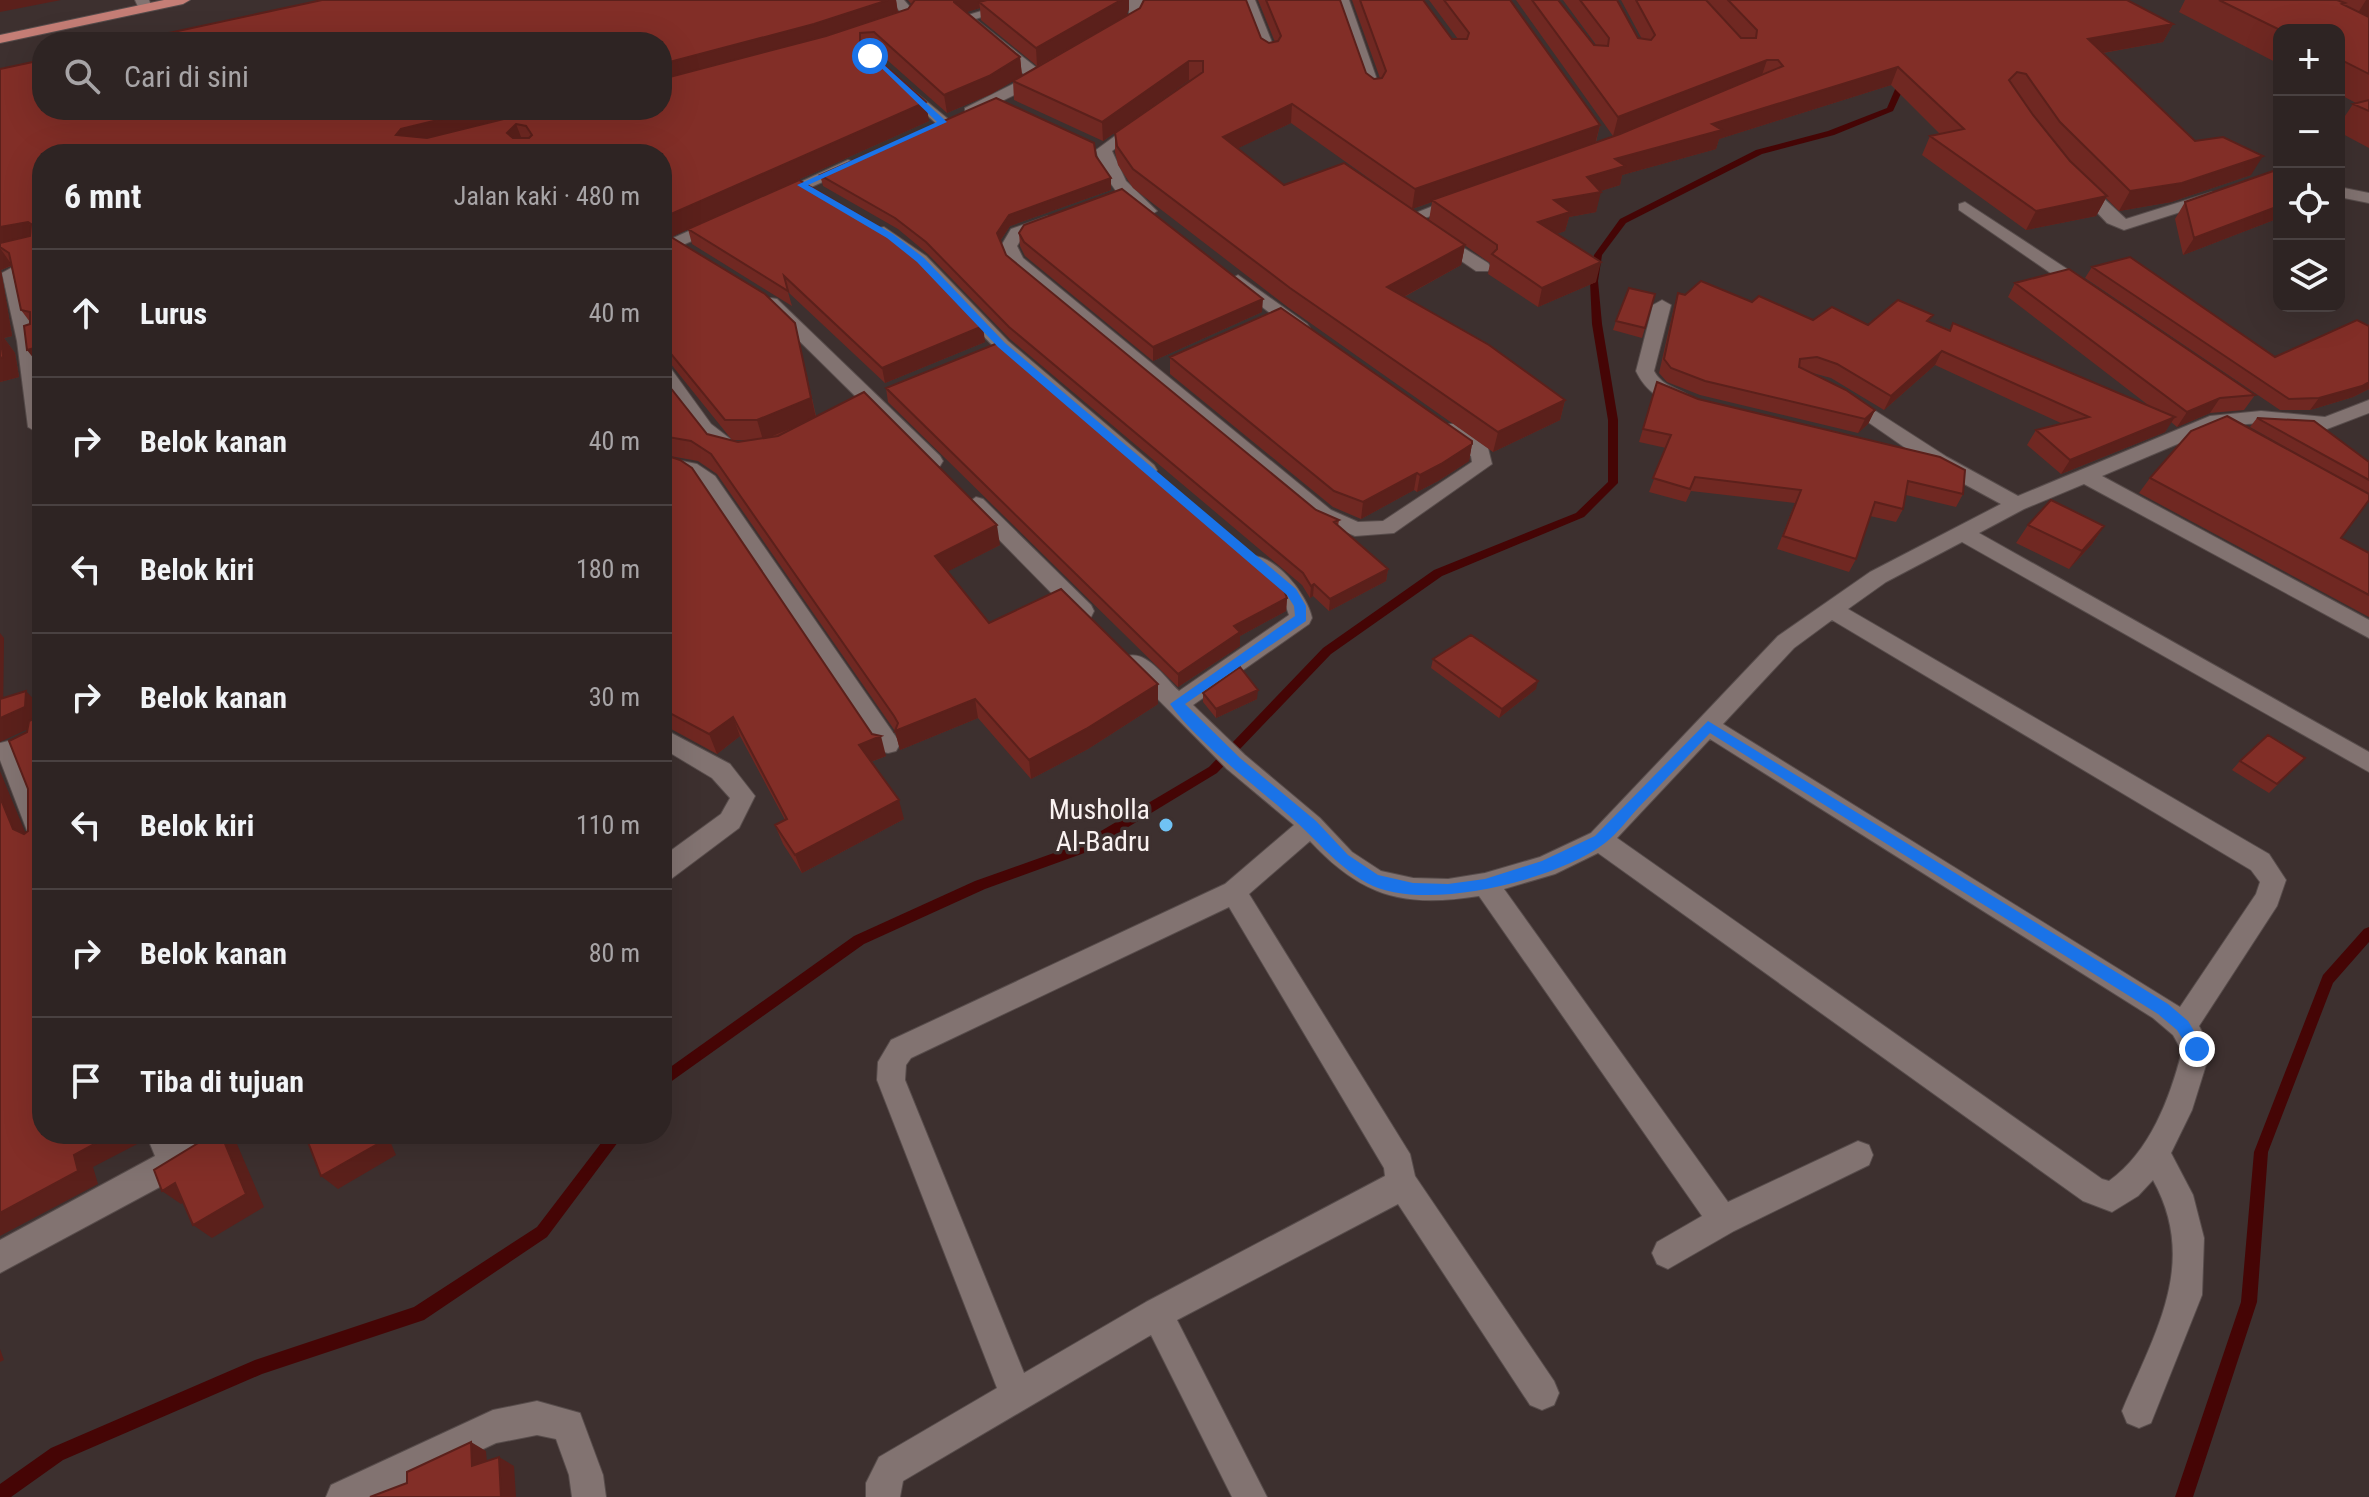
<!DOCTYPE html>
<html lang="id">
<meta charset="utf-8">
<style>
body{margin:0;font-family:"Roboto Condensed",sans-serif;background:#3a3030;color:#f1f3f6}
.controls{position:absolute;right:24px;top:24px;display:grid;overflow:hidden;border-radius:16px;box-shadow:0 8px 32px #0002}
.controls button{width:72px;height:72px;display:grid;place-items:center;padding:0;border:0;border-bottom:2px solid #494141;background:#2e2423;color:#f1f3f6;font:40px sans-serif}
.stop{position:absolute;width:24px;height:24px;margin:-18px;border:6px solid #1a73e8;border-radius:50%;background:#fff}
.stop.end{background:#1a73e8;border-color:#fff;box-shadow:0 2px 8px #0008}
.list{margin:0;padding:0;list-style:none}
h2{display:flex;justify-content:space-between;align-items:center;height:104px;margin:0;padding:0 32px;font-size:34px}
h2 small{font-size:26px;font-weight:400;color:#a7a4a6}
.list li{display:grid;grid-template-columns:52px 1fr auto;gap:24px;align-items:center;box-sizing:border-box;height:128px;padding:0 32px;border-top:2px solid #494141}
.list b{display:block;font-size:30px;white-space:nowrap}
.list em{font-size:26px;font-style:normal;color:#a7a4a6}
.icon{flex:none;width:44px;height:44px;fill:none;stroke:currentColor;stroke-width:2;stroke-linecap:round;stroke-linejoin:round}
.map{position:relative;flex:none;width:2369px;height:1497px;overflow:hidden}
.search{position:absolute;background:#2e2423;box-shadow:0 8px 32px #0002;left:32px;top:32px;width:640px;height:88px;display:flex;align-items:center;gap:20px;box-sizing:border-box;padding:0 28px;border-radius:32px;color:#a7a4a6;font-size:30px}
.panel{position:absolute;background:#2e2423;box-shadow:0 8px 32px #0002;left:32px;top:144px;width:640px;height:1000px;border-radius:32px}
.map>svg:first-child{display:block}
</style>
<div class="map">
<svg width="2369" height="1497" viewBox="0 0 2369 1497">
<rect width="100%" height="100%" fill="#3d302f"/>
<g fill="none" stroke-linecap="round" stroke-linejoin="round">
<path fill="#450505" fill-rule="evenodd" d="M1897,76L1904,78V87L1893,111L1834,135L1762,154L1626,223L1602,255L1598,281L1602,324L1618,420V483L1584,517L1442,576L1331,654L1217,773L1087,852L985,889L864,944L662,1088V1073L854,936L975,881L1079,844L1209,767L1323,648L1434,570L1576,513L1608,482V420L1592,324L1590,281L1594,255L1620,219L1756,150L1828,131L1887,108L1896,87Z
M2369,927V942L2333,983L2268,1152L2257,1302L2193,1497H2175L2241,1302L2254,1152L2323,975L2364,929Z
M608,1134H624L547,1237L424,1320L262,1374L63,1460L11,1497H0V1484L51,1448L255,1360L414,1307L537,1227Z"/>
<g stroke="#574c4b" stroke-width="2">
<path id="minor" d="M135,0H149L152,8L140,11Z
M890,0H904L917,15L910,24L887,31L880,27L882,24L903,15Z
M1018,0H1041L975,19L1047,76L1043,81L975,114H965V108L1027,77L958,18Z
M1129,0H1143L1142,15L1126,31L1111,34V28L1129,15Z
M1241,0H1255L1277,55L1275,58L1270,59L1263,55Z
M1335,0H1349L1381,91L1379,94L1374,95L1367,91Z
M904,83L948,119V125H938L899,90L897,87Z
M1142,116L1150,121L1147,124L1112,151L1126,181L1157,211L1149,216C1123,208 1102,175 1096,150Z
M848,160L854,162V168L782,200L776,202L768,197Z
M2078,178L2084,180L2126,219L2212,192L2220,197L2218,200L2124,230L2107,223L2072,186V180Z
M2339,187L2369,193V203L2339,197Z
M1461,195L1467,197V203L1411,223L1403,218Z
M1965,202L2093,286L2096,290L2093,294H2081L1959,210V204Z
M1048,216L1054,217L1056,221L1054,225L1023,236L1017,246L1023,258L1331,510L1358,522L1383,521L1472,462L1471,456L1440,432L1437,428L1440,424H1454L1488,448L1492,464L1394,533L1355,536L1317,520L1010,265L1001,246L1011,229Z
M720,217L728,222L726,226L662,254V243Z
M884,227L926,256L1008,341L1154,465L1157,470L1154,475H1140L996,349L914,264L878,236L876,232L878,228Z
M1438,232L1488,263L1491,267L1488,271H1476L1432,241L1430,237Z
M11,268L20,273C32,327 42,377 42,432L38,433L28,427L17,341L2,273Z
M1238,275L1307,324L1310,328L1307,332H1295L1232,284L1229,280Z
M771,298L777,299L940,456L943,461L940,466H926L765,307L762,303L765,299Z
M1662,300L1671,305L1654,371C1664,389 1682,388 1695,400L1692,404C1669,410 1645,391 1636,371L1653,305Z
M662,364L669,366L711,424L742,448L745,452L742,456C718,463 668,405 662,383C661,378 662,370 662,364Z
M1846,392L1947,457L2018,496L2210,416L2261,411L2325,417L2369,400V413L2327,429L2261,423L2220,426L2102,476L2369,620V638L2084,484L2024,509L1979,533L2369,752V772L1962,542L1886,582L1848,609L2269,854L2286,880L2277,906L2199,1026L2211,1049L2192,1110L2171,1153L2193,1195L2204,1238L2202,1295L2151,1423L2139,1428L2127,1423L2122,1411C2155,1332 2199,1263 2153,1180L2138,1196L2112,1212L2083,1201L1598,853L1555,874L1504,889L1728,1202L1858,1141L1869,1145L1873,1155L1869,1165L1734,1231L1668,1269L1657,1264L1652,1253L1657,1242L1702,1216L1479,896C1404,908 1362,897 1310,841L1249,894L1410,1154L1415,1176L1554,1381L1559,1393L1554,1405L1542,1410L1530,1405L1398,1204L1177,1320L1267,1497H1232L1151,1335L903,1481L900,1497H866V1483L879,1457L997,1388L877,1080L878,1062L891,1040L1225,884L1294,825L1227,769L1127,668L1124,662L1127,656C1147,650 1165,678 1179,691L1289,615L1283,598L1243,562L1246,557C1272,549 1308,595 1312,618L1309,624L1193,705L1245,755L1320,818L1352,852L1381,871L1413,878L1448,879L1485,873L1540,857L1591,833L1778,636L1870,572L2001,504L1933,467L1839,402L1836,398ZM1832,620L2251,870L2260,882L2256,894L2180,1007L1723,724L1794,648ZM1710,739L2153,1018L2173,1035L2182,1051C2170,1098 2150,1152 2109,1181L2102,1179L1617,838ZM1229,907L1384,1168L1385,1176L1146,1302L1024,1373L905,1080L906,1065L911,1058Z
M662,457L697,464L715,476L896,737L900,744L896,751L888,753L880,751L701,486L689,477L662,469Z
M976,497L983,499L1091,605L1094,611L1091,617H1075L969,509L966,504Z
M662,728L730,764L755,796L739,828L671,879L662,882V857L721,814L730,798L712,778L662,748Z
M8,741L16,743L20,750L42,805V846L33,843L29,836L0,760V743Z
M146,1134H176L179,1143L195,1134H239L234,1144L184,1174L0,1273V1240L155,1156Z
M537,1401L580,1413L603,1475L606,1497H572L569,1475L556,1439L537,1435L496,1443L381,1497H326L331,1485L493,1410Z"/>
</g>
<g stroke="#574c4b" stroke-width="2">
<path id="major" d="M164,0H190L183,4L0,43V35Z"/>
</g>
<use href="#minor" fill="#827371" fill-rule="evenodd"/>
<use href="#major" fill="#c57e76" fill-rule="evenodd"/>
</g>
<path fill="#702822" fill-rule="evenodd" d="M896,0L898,12L908,9L912,5L908,0H1129V9L1126,16L1261,38L1269,43L1275,42L1258,0H1340L1366,73L1374,79L1380,78L1352,0H1423L1452,39H1458L1429,0H1510L1600,125L1596,142L1613,136L1516,0H1558L1594,45L1597,46L1563,0H1617L1638,38L1642,39L1621,0H2127L2173,24L2163,42L2103,53L2195,141L2251,175L2171,202L2119,211L2106,198L2096,216L2026,230L1922,155L1930,136L1940,134L1891,85L1719,139L1716,149L1622,175L1620,185L1600,191L1596,212L1569,217L1565,231L1556,234L1596,282L1538,307L1488,274L1490,263L1429,220L1432,202L1412,209L1291,123L1238,148L1284,185L1465,245L1461,265L1404,297L1565,400L1560,420L1493,452L1289,308L1133,188L1118,165L1115,152V133L1192,80H1189L1103,141L1014,100L1013,81L991,94L947,113L877,51H869L929,121L671,237L795,323L816,416L1000,545L948,571L989,623L1158,684V704L1088,749L1031,779L978,718L900,750L895,731L717,474L698,461L670,456L886,756L871,762L904,819L802,873L783,844L775,825L785,820L740,736L717,754L662,724V377L707,434L738,442L750,440H732L670,363L662,362V154H42L30,324V322L21,310L11,266L1,270L12,336L4,338L15,353L19,377L0,382V69L662,110ZM980,8L981,20L1037,66L1022,76L1020,57L966,12Z
M2185,0H2369V148L2339,132V125L2353,104L2356,103L2339,94V30H2279V64L2179,12Z
M1096,156L1111,190L1010,226L1000,241L1006,255L1316,510L1339,520L1338,526L1388,569L1386,581L1329,611L1313,596L1310,598L1302,585L1010,339L928,254L898,229L823,186L820,175Z
M2279,169V218L2183,255L2175,219L2185,202Z
M688,229L985,342L885,383L788,292L792,306L692,244Z
M1019,233L1262,312L1153,361L1025,256L1020,246Z
M2092,267L2275,357L2369,326V389L2353,397L2310,410H2280L2085,278Z
M2015,283L2255,395L2244,410L2210,413L2177,427L2171,422L2165,432L2061,474L2027,445L2036,430L2063,424L1935,365L1884,410L1831,378L1809,372L1875,410L1868,424L1858,433L1700,395L1667,382L1659,373L1674,307L1678,293L1752,302L1813,320L1868,325L1930,322L2152,408L2008,297Z
M1655,294L1642,338L1613,330L1616,321Z
M1170,357L1472,444L1469,461L1438,481L1417,492L1414,490L1361,519L1333,507L1170,374Z
M1657,382L1698,399L1963,494L1956,507L1906,495L1903,509L1896,522L1870,516L1856,559L1849,572L1777,549L1795,503L1691,491L1686,502L1649,492L1666,448L1639,442Z
M886,388L1287,598L1286,611L1240,636V646L1178,687L888,402Z
M2257,418L2369,462V494L2250,427Z
M2150,478L2341,538L2369,553V617L2139,493Z
M2028,525L2104,526L2092,544L2069,569L2016,543Z
M1433,659L1536,689L1499,718L1431,668Z
M1203,693L1257,699L1216,718L1203,702Z
M2305,758L2269,793L2232,770L2240,761Z"/>
<path fill="#5b201b" d="M0,0H61L0,12Z
M888,0H896L898,15L662,84V64Z
M954,0H1008L979,2L980,8L957,15Z
M1121,0H1129V9L1126,16L1037,66L1036,48Z
M2366,0H2369V20L2351,24Z
M2173,24L2163,42L2079,57L2088,39Z
M1020,57L1022,76L991,94L947,113L944,95Z
M1767,60L1761,78L1613,136L1618,117Z
M1189,61V80L1103,141L1102,122Z
M1898,67L1891,85L1719,139L1716,149L1622,175L1620,185L1588,195L1601,192L1596,212L1569,217L1565,231L1534,242L1538,222L1554,200L1615,159L1712,124Z
M926,102L929,121L662,241V218Z
M1292,104L1291,123L1222,156L1223,137Z
M479,110H563L409,148L396,135L401,129Z
M516,124L523,142L515,152L507,133Z
M1600,125L1595,144L1412,209L1415,189Z
M2263,156L2251,175L2171,202L2119,211L2130,191Z
M1111,178V190L1010,226L998,244L997,233L1009,215Z
M2107,196L2096,216L2026,230L2036,211Z
M2279,206V218L2183,255L2194,238Z
M28,222L41,241L0,247V227Z
M1465,245L1461,265L1385,307L1387,287Z
M0,248L12,265L1,270L12,336L4,338L15,353L19,377L0,382Z
M1601,262L1596,282L1538,307L1542,288Z
M1263,299L1262,312L1153,361V347Z
M795,323L816,418L763,440L757,420Z
M983,326L985,342L885,383L882,368Z
M42,346V369L27,350Z
M1942,351L1935,365L1884,410L1891,396Z
M2369,382V389L2353,397L2310,410L2319,398Z
M2220,398L2210,413L2177,427L2187,412Z
M1565,400L1560,420L1493,452L1498,432Z
M1875,410L1868,424L1858,433L1865,419Z
M2175,417L2165,432L2061,474L2070,460Z
M1472,444L1469,461L1438,481L1417,492L1420,475Z
M1417,473L1414,490L1361,519L1363,502Z
M997,525L1000,545L939,576L935,556Z
M2104,526L2092,544L2069,569L2082,551Z
M1388,569L1386,581L1329,611L1330,599Z
M1314,584L1313,596L1310,598L1311,586Z
M1287,598L1286,611L1240,636V646L1178,687V674L1234,626Z
M0,633L4,638L3,717L26,691L41,707V723L0,742Z
M1538,681L1536,689L1499,718L1502,709Z
M1158,684V704L1088,749L1031,779L1029,760Z
M1258,690L1257,699L1216,718V709Z
M975,699L978,718L900,750L895,731Z
M733,717L740,736L717,754L709,734Z
M881,736L886,756L865,764L859,745Z
M0,771L30,844L13,829L0,797Z
M899,800L904,819L802,873L795,855Z
M662,833L670,848L662,854Z
M113,1134H146L145,1140L93,1167L98,1184L0,1236V1213L74,1155Z
M174,1134H189L181,1139Z
M221,1134H225L237,1144L264,1207L212,1238L193,1225Z
M377,1134H387L396,1155L338,1189L321,1176Z
M175,1183L195,1196L181,1204L162,1191Z
M0,1349L4,1360L0,1362Z
M471,1442L486,1451L488,1475L472,1466Z
M499,1457L514,1466L516,1497H501Z"/>
<path fill="#822e27" stroke="#5b201b" stroke-width="2" fill-rule="evenodd" d="M322,0H888L814,24L662,64V42H127Z
M915,0H954V2L1020,57L989,76L944,95L874,32L860,33V43L926,102L662,218V154H42V346L27,350L24,326L30,324V312L21,310L9,253L0,247V243L30,236L31,224L28,222L0,227V69L42,60V110H479L401,129L396,135L427,138L540,110H662V79L826,36L908,9ZM516,124L526,126L532,135L529,138H513L507,133Z
M987,0H1121L1036,48L979,2Z
M1144,0H1246L1261,38L1269,43L1278,41L1281,36L1266,0H1340L1366,73L1374,79L1382,78L1386,71L1360,0H1423L1452,39H1467L1469,33L1444,0H1510L1600,125L1415,189L1292,104L1223,137L1284,185L1344,163L1465,245L1387,287L1489,345L1565,400L1498,432L1290,288L1133,169L1117,146L1115,133L1203,72V61H1189L1102,122L1013,81L1140,8Z
M1532,0H1558L1594,45L1608,46L1609,38L1580,0H1617L1638,38L1651,40L1655,35L1636,0H1706L1741,38H1756L1757,30L1728,0H2127L2173,24L2088,39L2195,141L2223,137L2263,156L2182,183L2130,191L2060,122L2026,74L2017,72L2009,80L2033,115L2070,161L2107,196L2036,211L1930,136L1964,129L1898,67L1712,124L1722,130L1615,159L1625,166L1587,177L1601,192L1554,200L1570,212L1538,222L1601,262L1542,288L1492,254L1497,249V245L1432,200L1620,134L1783,66L1778,60H1767L1618,117Z
M2219,0H2337L2345,3L2342,4L2369,17V74L2339,59V30H2280Z
M996,98L1094,143L1096,156L1111,178L1009,215L997,233L1006,255L1316,510L1339,520L1334,522L1388,569L1330,599L1314,584L1311,586L1303,573L1009,327L926,242L895,218L820,175Z
M2369,100V111L2353,104Z
M2279,169V206L2194,238L2185,202Z
M799,180L879,227L909,251L983,326L882,368L784,276L788,291L688,229Z
M1122,189L1263,299L1153,347L1024,242L1019,233L1024,225Z
M662,234H666L765,294L795,323L811,398L757,420H725L662,343Z
M2130,257L2275,357L2357,320L2369,326V382L2362,386L2319,398L2289,399L2092,267Z
M2069,269L2255,395L2220,398L2187,412L2015,283Z
M1701,281L1752,302L1759,296L1813,320L1832,307L1868,325L1898,300L1933,315L1927,321L1950,331L1953,323L2175,417L2070,460L2036,430L2089,417L1942,351L1891,396L1837,364L1817,357L1800,359L1799,367L1846,390L1875,410L1865,419L1705,381L1671,368L1664,359L1678,293L1685,295Z
M1629,288L1655,294L1645,328L1616,321Z
M1281,308L1472,441V444L1441,464L1420,475L1417,473L1363,502L1334,491L1170,357Z
M0,333L3,357L0,358Z
M998,343L1282,585L1287,598L1234,626L1240,632L1178,674L886,388Z
M662,377L707,434L738,442L778,436L864,392L997,525L935,556L989,623L1061,589L1158,684L1086,729L1029,760L975,699L895,731L898,723L894,716L711,454L691,441L662,436Z
M1657,382L1698,399L1940,457L1965,470L1963,494L1908,481L1903,509L1875,502L1856,559L1783,536L1801,490L1695,477L1690,489L1653,478L1671,435L1643,429Z
M2227,416L2369,494V500L2341,538L2369,553V595L2150,478L2191,431Z
M2257,418L2314,421L2369,462V480Z
M662,454L680,460L692,468L872,734L881,736L859,745L899,800L795,855L775,825L787,819L733,717L709,734L662,709Z
M2051,500L2104,526L2082,551L2028,525Z
M1471,635L1538,681L1502,709L1433,659Z
M1240,667L1258,690L1216,709L1203,693Z
M26,691L25,707L0,718V699Z
M42,715V1134H113L74,1155L78,1171L0,1213V797L13,829L24,834L28,831V789L9,741L27,732L29,721Z
M2268,735L2305,758L2277,784L2240,761Z
M213,1134H221L246,1194L193,1225L175,1183L162,1191L154,1170Z
M305,1134H377L381,1142L321,1176Z
M471,1442L472,1466L499,1457L501,1497H370L407,1483V1472Z"/>
<path fill="#1a73e8" d="M867,54H872L947,122L808,185L893,234L924,258L1005,343L1296,589L1306,606V621L1185,704L1240,758L1316,821L1348,855L1378,875L1413,883L1448,884L1485,879L1542,861L1595,836L1708,721L2168,1004L2188,1021L2205,1049L2203,1054H2192L2177,1030L2158,1014L1710,733C1686,758 1662,783 1638,808C1628,819 1617,834 1605,843C1557,880 1423,914 1367,883C1335,865 1313,835 1285,812C1251,782 1195,740 1170,704L1295,616L1294,606L1287,595L998,347L917,262L887,238L797,185L937,122Z"/>
<circle fill="#70c2f4" stroke="#3d302f" stroke-width="3" cx="1166" cy="825" r="8"/>
<g text-anchor="middle" dominant-baseline="central" stroke-width="7" stroke-linejoin="round" paint-order="stroke">
<g font-size="28" fill="#faf2f1" stroke="#3d302f" text-anchor="end">
<text x="1150" y="809">Musholla<tspan x="1150" dy="32">Al-Badru</tspan></text>
</g>
</g>
</svg>
<div class="controls">
<button>+</button>
<button>−</button>
<button><svg class="icon" aria-label="locate" viewBox="0 0 24 24"><circle cx="12" cy="12" r="6"/><path d="M12 2v4M12 18v4M2 12h4M18 12h4"/></svg></button>
<button><svg class="icon" aria-label="layers" viewBox="0 0 24 24"><path d="M12 4l9 5-9 5-9-5zM3 14l9 5 9-5"/></svg></button>
</div>
<div class="stop" style="left:870px;top:56px"></div>
<div class="stop end" style="left:2197px;top:1049px"></div>
<div class="search"><svg class="icon" aria-label="search" viewBox="0 0 24 24"><circle cx="10" cy="10" r="6"/><path d="M15 15l6 6"/></svg>Cari di sini</div>
<section class="panel">
<h2>6 mnt<small>Jalan kaki · 480 m</small></h2>
<ul class="list">
<li><svg class="icon" aria-label="ahead" viewBox="0 0 24 24"><path d="M12 20V5M6 11l6-6 6 6"/></svg><div><b>Lurus</b></div><em>40 m</em></li>
<li><svg class="icon" aria-label="right" viewBox="0 0 24 24"><path d="M7 20v-9h11M14 6l5 5-5 5"/></svg><div><b>Belok kanan</b></div><em>40 m</em></li>
<li><svg class="icon" aria-label="left" viewBox="0 0 24 24"><path d="M17 20v-9H6M10 6l-5 5 5 5"/></svg><div><b>Belok kiri</b></div><em>180 m</em></li>
<li><svg class="icon" aria-label="right" viewBox="0 0 24 24"><path d="M7 20v-9h11M14 6l5 5-5 5"/></svg><div><b>Belok kanan</b></div><em>30 m</em></li>
<li><svg class="icon" aria-label="left" viewBox="0 0 24 24"><path d="M17 20v-9H6M10 6l-5 5 5 5"/></svg><div><b>Belok kiri</b></div><em>110 m</em></li>
<li><svg class="icon" aria-label="right" viewBox="0 0 24 24"><path d="M7 20v-9h11M14 6l5 5-5 5"/></svg><div><b>Belok kanan</b></div><em>80 m</em></li>
<li><svg class="icon" aria-label="arrive" viewBox="0 0 24 24"><path d="M6 21V4h12l-3 4 3 4H6"/></svg><div><b>Tiba di tujuan</b></div></li>
</ul>
</section>
</div>
